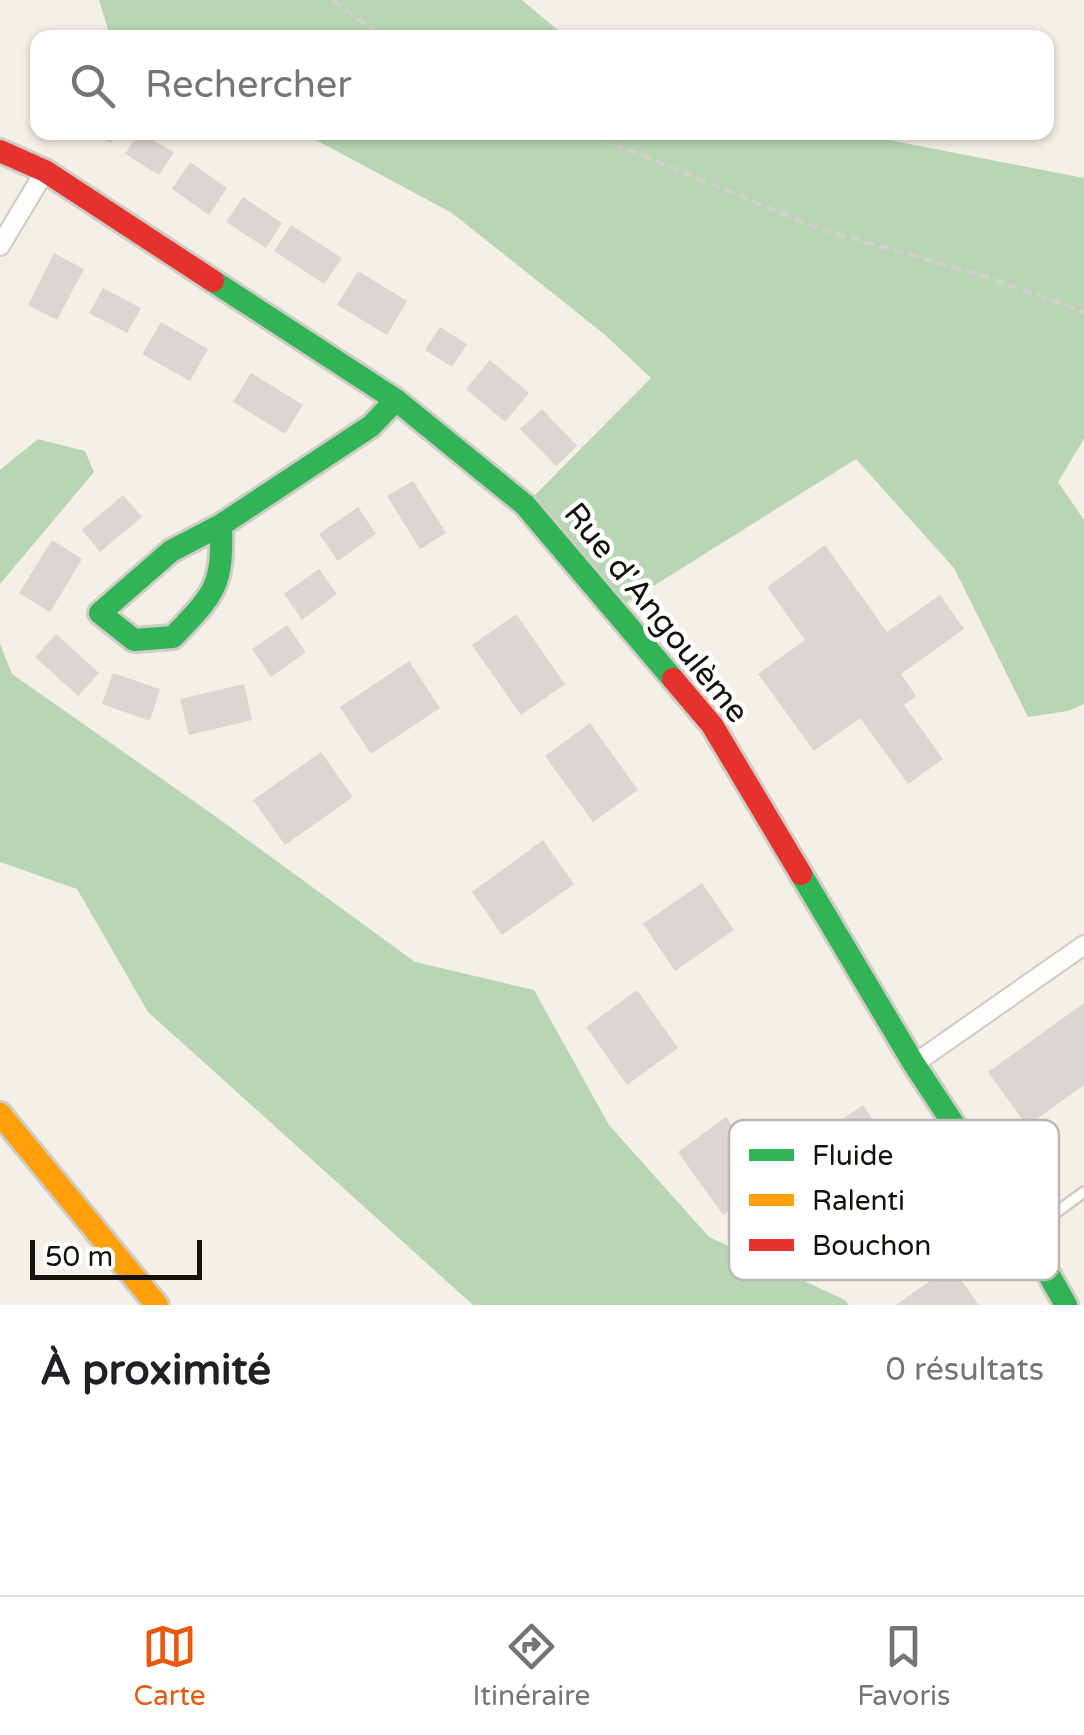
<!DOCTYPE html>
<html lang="fr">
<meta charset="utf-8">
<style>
body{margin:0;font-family:"Varela Round",sans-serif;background:#f2f2f2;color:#202124}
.scale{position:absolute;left:30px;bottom:25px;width:172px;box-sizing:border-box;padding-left:10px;border:5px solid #15120d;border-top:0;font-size:28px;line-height:35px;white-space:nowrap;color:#15120d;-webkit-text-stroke:8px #fff;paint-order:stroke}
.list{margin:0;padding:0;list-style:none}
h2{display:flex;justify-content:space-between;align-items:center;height:130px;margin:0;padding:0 40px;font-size:42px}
h2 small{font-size:32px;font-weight:400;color:#757577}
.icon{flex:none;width:55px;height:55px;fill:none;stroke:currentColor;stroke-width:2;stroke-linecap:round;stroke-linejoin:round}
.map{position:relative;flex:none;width:1084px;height:1305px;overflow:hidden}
.search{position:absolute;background:#fff;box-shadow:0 2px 8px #0004;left:30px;right:30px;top:30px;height:110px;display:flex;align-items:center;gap:25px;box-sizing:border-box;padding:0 35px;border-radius:20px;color:#757577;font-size:38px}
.sheet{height:290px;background:#fff}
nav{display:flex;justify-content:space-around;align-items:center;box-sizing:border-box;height:140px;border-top:2px solid #e0e0e0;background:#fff;font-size:28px;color:#757577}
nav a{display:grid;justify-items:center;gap:5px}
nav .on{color:#ea580c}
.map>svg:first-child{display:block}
</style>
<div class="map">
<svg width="1084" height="1305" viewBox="0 0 1084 1305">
<rect width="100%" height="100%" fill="#f4f0e8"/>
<path fill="#b8d6b3" d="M99,0H522L566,37H114L109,33Z
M303,133H853L1084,178V439L1058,482L1084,520V704L1068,711L1028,717L954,568L856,459L615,610L525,505L651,378L604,334L452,213Z
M38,439L85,451L94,472L0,584V470Z
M0,644L12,674L215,816L415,962L534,990L609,1125L709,1237L845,1300L849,1305H473L148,1012L77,889L0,862Z"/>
<path fill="#dcd6d2" d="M93,132H117L110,143Z
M139,132L174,152L159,175L125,154Z
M190,162L227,188L209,215L172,189Z
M243,197L282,223L266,248L226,222Z
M291,225L342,258L324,284L274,251Z
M54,253L84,269L57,320L28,305Z
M358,271L407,301L387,335L337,305Z
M103,288L141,308L127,333L89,313Z
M161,322L208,349L190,381L142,354Z
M440,327L467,344L452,367L425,350Z
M490,360L529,393L505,422L466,389Z
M251,373L303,405L285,434L233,402Z
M542,409L577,446L556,466L520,429Z
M413,481L446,533L420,549L387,496Z
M123,495L142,517L100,552L82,530Z
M358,507L376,534L338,561L319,534Z
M52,540L82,559L50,612L19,593Z
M825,545L887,632L940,595L964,629L901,674L916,696L904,705L943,759L908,784L860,718L814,751L758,674L805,640L767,587Z
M319,569L337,594L302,620L284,594Z
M516,614L565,684L521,715L472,645Z
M287,625L306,652L271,677L252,649Z
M56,634L99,673L78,696L35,657Z
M409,661L440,708L371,754L340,707Z
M113,673L160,689L150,721L102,704Z
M244,684L252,720L189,735L180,699Z
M590,723L638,790L593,822L545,756Z
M321,752L353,797L285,845L253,800Z
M543,840L574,884L502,935L472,892Z
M702,883L734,930L675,971L643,924Z
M637,990L678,1048L627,1085L586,1027Z
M1084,1003V1085L1027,1126L988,1072Z
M863,1105L895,1152L836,1192L804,1145Z
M726,1117L771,1180L723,1215L678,1152Z
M951,1266L979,1305H896Z"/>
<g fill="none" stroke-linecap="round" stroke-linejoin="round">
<g stroke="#cfcbc5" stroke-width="14">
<path id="lane" d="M1028,1233L1084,1192"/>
</g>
<g stroke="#cfcbc5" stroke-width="22">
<path id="street" d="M0,246L45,171
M914,1064L1084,945"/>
</g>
<g stroke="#cfcbc5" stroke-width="28">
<path id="fast" d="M213,281L396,400L525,505L673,679
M221,525C223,587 215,593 173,637L134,640L100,613L171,551L221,525L371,426L396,400
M801,874L914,1064L1026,1234L1066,1305"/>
</g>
<g stroke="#cfcbc5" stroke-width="28">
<path id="slow" d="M0,1114L157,1305"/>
</g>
<g stroke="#cfcbc5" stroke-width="28">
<path id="jam" d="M0,151L45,171L213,281
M673,679L712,725L801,874"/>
</g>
<path stroke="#d1d0cd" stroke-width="4" stroke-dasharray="10 5" stroke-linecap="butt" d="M333,0L384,38
M586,132L817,228L987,277L1084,312"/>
<use href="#lane" stroke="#fdfdfc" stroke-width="9"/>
<use href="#street" stroke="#fdfdfc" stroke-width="18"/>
<use href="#fast" stroke="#30b455" stroke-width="22"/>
<use href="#slow" stroke="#ff9f0a" stroke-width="22"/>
<use href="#jam" stroke="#e5322d" stroke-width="22"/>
</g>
<g text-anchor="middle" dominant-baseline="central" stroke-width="9" stroke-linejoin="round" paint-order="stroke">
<g font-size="32" fill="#15120d" stroke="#fff">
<text transform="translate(656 613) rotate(51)">Rue d'Angoulème</text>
</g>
</g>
<rect x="729" y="1120" width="330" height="160" rx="15" fill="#fff" stroke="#b9b8b6" stroke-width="2.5"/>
<rect x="749" y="1149" width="45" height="12" fill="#30b455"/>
<rect x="749" y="1194" width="45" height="12" fill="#ff9f0a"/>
<rect x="749" y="1239" width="45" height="12" fill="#e5322d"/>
<g font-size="28" fill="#15120d">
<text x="812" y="1165">Fluide</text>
<text x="812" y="1210">Ralenti</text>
<text x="812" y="1255">Bouchon</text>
</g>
</svg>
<div class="scale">50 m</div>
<div class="search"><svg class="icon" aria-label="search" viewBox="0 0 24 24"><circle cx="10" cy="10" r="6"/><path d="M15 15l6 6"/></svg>Rechercher</div>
</div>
<section class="sheet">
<h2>À proximité<small>0 résultats</small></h2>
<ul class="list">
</ul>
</section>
<nav>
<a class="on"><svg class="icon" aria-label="map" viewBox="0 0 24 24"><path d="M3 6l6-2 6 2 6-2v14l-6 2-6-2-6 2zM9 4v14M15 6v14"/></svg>Carte</a>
<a><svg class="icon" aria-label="directions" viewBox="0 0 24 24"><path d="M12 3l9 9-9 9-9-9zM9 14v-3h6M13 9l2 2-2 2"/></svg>Itinéraire</a>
<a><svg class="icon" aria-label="saved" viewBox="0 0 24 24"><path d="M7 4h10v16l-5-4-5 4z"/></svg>Favoris</a>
</nav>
